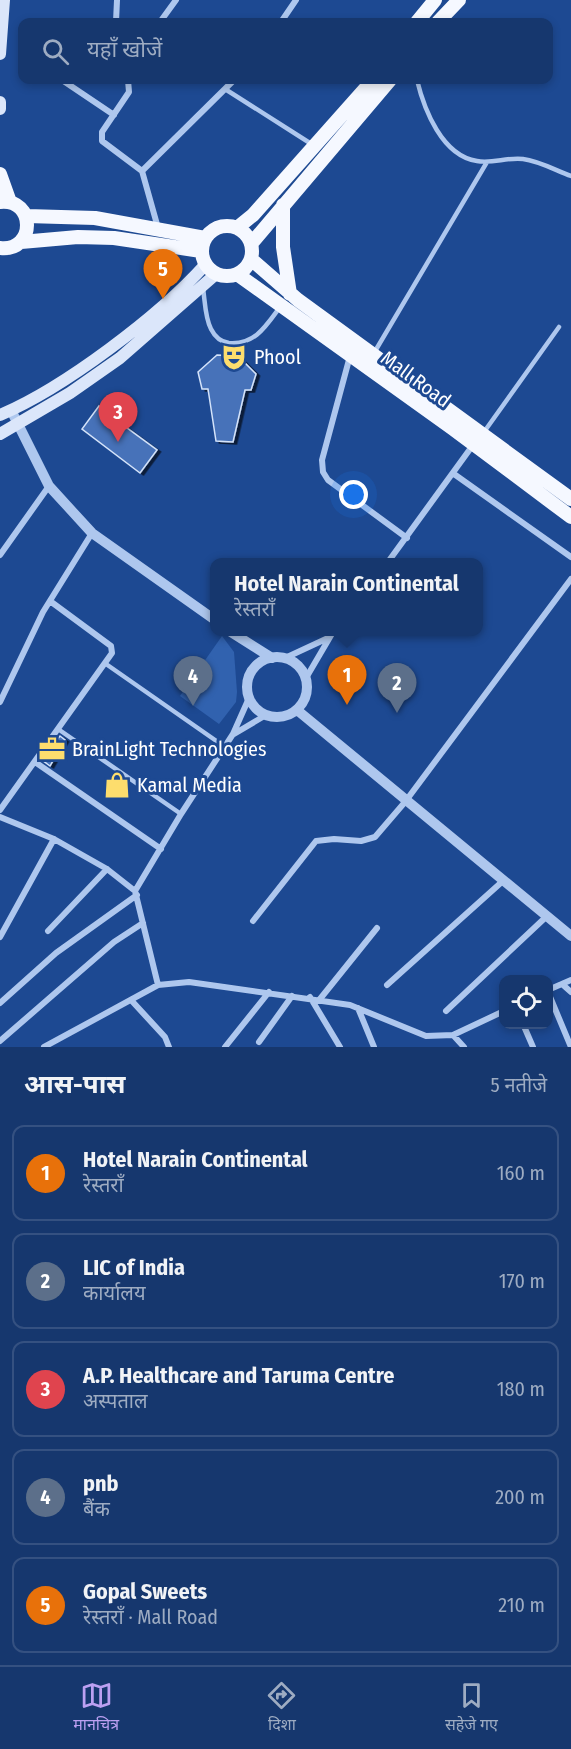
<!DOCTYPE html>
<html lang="hi">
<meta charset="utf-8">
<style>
body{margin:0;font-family:"Fira Sans Condensed","Noto Sans Devanagari",sans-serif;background:#1f3f73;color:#f1f3f6}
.controls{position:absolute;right:18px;bottom:18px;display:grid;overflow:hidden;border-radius:12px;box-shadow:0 3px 9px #0003}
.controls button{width:54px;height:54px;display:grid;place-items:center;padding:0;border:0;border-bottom:2px solid #355181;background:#16376e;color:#f1f3f6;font:30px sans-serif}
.you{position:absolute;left:354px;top:495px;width:21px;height:21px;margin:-15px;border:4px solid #fff;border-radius:50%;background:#1a73e8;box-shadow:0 0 0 9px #1a73e833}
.badge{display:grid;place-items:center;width:39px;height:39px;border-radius:50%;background:#bca0f2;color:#fff;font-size:20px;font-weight:700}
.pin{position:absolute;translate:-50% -50px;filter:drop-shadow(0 2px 3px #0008)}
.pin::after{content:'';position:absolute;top:32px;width:21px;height:18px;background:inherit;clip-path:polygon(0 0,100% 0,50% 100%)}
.popup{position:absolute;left:210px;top:558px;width:273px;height:78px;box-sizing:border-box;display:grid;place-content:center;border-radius:12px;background:#16376e;filter:drop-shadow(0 2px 4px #0005);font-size:20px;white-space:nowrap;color:#9eacc2}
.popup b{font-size:22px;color:#f1f3f6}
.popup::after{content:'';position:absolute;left:50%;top:100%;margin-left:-12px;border:12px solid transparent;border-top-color:#16376e}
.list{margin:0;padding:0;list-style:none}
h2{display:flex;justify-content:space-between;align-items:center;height:78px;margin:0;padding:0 24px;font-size:26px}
h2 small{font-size:20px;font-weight:400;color:#9eacc2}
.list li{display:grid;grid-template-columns:39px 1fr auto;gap:18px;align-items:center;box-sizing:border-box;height:96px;margin:0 12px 12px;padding:0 12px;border:2px solid #355181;border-radius:12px}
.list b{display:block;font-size:22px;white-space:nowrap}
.list p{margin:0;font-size:20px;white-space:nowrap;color:#9eacc2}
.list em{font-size:20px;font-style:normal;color:#9eacc2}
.icon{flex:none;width:33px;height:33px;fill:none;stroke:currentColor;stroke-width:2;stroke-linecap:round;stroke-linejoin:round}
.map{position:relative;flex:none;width:571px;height:1047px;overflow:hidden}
.search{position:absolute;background:#16376e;box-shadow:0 3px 9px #0003;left:18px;right:18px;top:18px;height:66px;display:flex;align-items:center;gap:15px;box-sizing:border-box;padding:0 21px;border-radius:12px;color:#9eacc2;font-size:22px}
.sheet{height:618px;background:#16376e}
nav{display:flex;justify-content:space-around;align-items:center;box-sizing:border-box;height:84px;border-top:2px solid #355181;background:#16376e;font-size:16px;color:#9eacc2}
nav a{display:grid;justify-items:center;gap:3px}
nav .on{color:#bca0f2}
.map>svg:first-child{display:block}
</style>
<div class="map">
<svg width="571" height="1047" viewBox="0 0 571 1047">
<defs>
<filter id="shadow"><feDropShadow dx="3.5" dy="2" stdDeviation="0" flood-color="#0009"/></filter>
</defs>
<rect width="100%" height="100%" fill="#1d4992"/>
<path fill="#3162af" d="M222,636L234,652L237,692L236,702L219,724L180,696Z"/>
<path fill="#4672b9" stroke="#d4e3fa" stroke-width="1.5" filter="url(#shadow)" d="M217,355L238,356L256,374L251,390H245L233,442L216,441L208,389H202L198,372Z
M105,405L122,418L119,422L157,450L140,473L82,429L99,406L102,409Z
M60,736L65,740L50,766L42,760Z"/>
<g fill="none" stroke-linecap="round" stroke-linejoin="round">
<path stroke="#aec7ee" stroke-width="4.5" d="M417,80C424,109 442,156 477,161C492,164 507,157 523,159C539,161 555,170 571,176
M225,89L313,145
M203,288C205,301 205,318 211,329C215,337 221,342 229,343C255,345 266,326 280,307
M374,353L487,162
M484,432L559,327
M106,664L225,747
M58,729L181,814"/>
<path stroke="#aec7ee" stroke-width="6" d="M116,22L117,0
M160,22L176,0
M281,22L296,0
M62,80L114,115
M128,80L129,92L102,132V141L142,171L158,228
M142,171L234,80
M350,356L322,460L323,472L328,480L407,538
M454,474L571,557
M0,555L49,486
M388,562L473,445
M285,658L328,638
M306,678L333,632
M0,702L43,612L92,533
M234,734L266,715
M35,762L161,849
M0,810L112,653L111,646L50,601
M0,817L54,839L107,869L135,891L158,985
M135,891L181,814L233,734L249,698
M253,921L316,841L334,839L361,841L375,837L405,802L571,579
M48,931L107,869
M0,937L54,839
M562,984L571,992
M387,985L504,880
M548,990L571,980
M548,992L571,1047
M310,997L340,1047
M320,999L377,928
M131,1000L165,1037L169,1047
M0,1003L56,953L137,895
M358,1008L374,1047
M446,1011L547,916
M523,1024L533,1047
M453,1035L464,1047
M0,1041L114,942L143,923
M259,1042L292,996
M44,1047L158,985L189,982L350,1005L426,1036L453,1035L504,1011
M225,1047L269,992"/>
<path stroke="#aec7ee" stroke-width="10" d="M11,410L49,486L92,533L215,620
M231,632L272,658
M247 687a30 30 0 1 1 60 0a30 30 0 1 1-60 0Z
M297,710L571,936"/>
<path stroke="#dbe6fa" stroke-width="12" d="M0,54L4,0
M0,102V109
M0,415C64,388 159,316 205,265
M0,434L70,393L120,358L216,274"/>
<path stroke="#f5f8ff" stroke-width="14" d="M417,22L435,0
M438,22L459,0
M0,174L10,202
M0,202C36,198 36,252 0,248
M283,205V247L290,294
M27,216L95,218L205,238
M202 251a25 25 0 1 1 50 0a25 25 0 1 1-50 0Z
M237,228L253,215L373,80
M21,242L78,237L114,238L201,251
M251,244L390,80
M251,259L298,300L571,499
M237,274L452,428L571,517"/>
</g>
<defs>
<g id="theatre-bare" transform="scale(2.07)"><path d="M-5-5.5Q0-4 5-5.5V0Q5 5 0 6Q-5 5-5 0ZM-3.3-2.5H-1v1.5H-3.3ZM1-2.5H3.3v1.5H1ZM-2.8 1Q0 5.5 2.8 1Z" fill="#fddd6d" stroke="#1d4992" stroke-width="2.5" paint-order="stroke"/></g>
<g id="office-bare" transform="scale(2.07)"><path d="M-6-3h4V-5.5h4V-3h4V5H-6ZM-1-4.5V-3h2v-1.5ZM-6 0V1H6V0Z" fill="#fddd6d" stroke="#1d4992" stroke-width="2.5" paint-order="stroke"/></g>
<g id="shop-bare" transform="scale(2.07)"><path d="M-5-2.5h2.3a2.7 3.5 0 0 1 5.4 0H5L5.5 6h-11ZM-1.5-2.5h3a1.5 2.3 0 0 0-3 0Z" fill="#fddd6d" stroke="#1d4992" stroke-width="2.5" paint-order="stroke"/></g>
</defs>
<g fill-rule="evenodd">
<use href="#theatre-bare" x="234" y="357"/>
<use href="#office-bare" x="52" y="749"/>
<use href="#shop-bare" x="117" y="785"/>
</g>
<g text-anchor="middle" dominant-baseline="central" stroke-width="6" stroke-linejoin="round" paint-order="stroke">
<g font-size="20" fill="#fff" stroke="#1d4992" text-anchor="start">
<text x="254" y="357">Phool</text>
<text x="72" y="749">BrainLight Technologies</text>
<text x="137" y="785">Kamal Media</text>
</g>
<g font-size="20" fill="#fff" stroke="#1d4992">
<text transform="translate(416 379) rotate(36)">Mall Road</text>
</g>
</g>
</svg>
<div class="controls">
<button><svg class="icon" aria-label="locate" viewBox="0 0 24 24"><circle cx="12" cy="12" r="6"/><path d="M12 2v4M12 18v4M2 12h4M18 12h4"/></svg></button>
</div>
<div class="you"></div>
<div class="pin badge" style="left:347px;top:705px;background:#e8710a">1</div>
<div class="popup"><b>Hotel Narain Continental</b>रेस्तराँ</div>
<div class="pin badge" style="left:397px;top:713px;background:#5c6f8a">2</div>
<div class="pin badge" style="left:118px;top:442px;background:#e0444e">3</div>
<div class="pin badge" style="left:193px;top:706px;background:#5c6f8a">4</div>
<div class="pin badge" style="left:163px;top:299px;background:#e8710a">5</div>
<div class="search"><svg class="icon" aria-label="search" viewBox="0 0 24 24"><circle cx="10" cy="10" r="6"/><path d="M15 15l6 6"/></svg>यहाँ खोजें</div>
</div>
<section class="sheet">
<h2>आस-पास<small>5 नतीजे</small></h2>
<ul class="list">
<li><span class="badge" style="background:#e8710a">1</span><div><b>Hotel Narain Continental</b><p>रेस्तराँ</p></div><em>160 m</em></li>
<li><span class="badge" style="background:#5c6f8a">2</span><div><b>LIC of India</b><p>कार्यालय</p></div><em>170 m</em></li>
<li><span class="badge" style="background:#e0444e">3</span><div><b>A.P. Healthcare and Taruma Centre</b><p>अस्पताल</p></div><em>180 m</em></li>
<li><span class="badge" style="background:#5c6f8a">4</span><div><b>pnb</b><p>बैंक</p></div><em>200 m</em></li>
<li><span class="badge" style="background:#e8710a">5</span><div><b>Gopal Sweets</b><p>रेस्तराँ · Mall Road</p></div><em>210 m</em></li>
</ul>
</section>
<nav>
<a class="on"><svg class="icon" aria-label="map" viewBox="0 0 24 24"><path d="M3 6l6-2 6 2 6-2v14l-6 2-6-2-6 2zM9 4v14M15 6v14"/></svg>मानचित्र</a>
<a><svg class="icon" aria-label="directions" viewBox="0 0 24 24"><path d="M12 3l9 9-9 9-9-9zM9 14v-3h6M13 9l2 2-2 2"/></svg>दिशा</a>
<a><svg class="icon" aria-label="saved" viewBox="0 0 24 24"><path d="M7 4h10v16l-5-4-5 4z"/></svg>सहेजे गए</a>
</nav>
